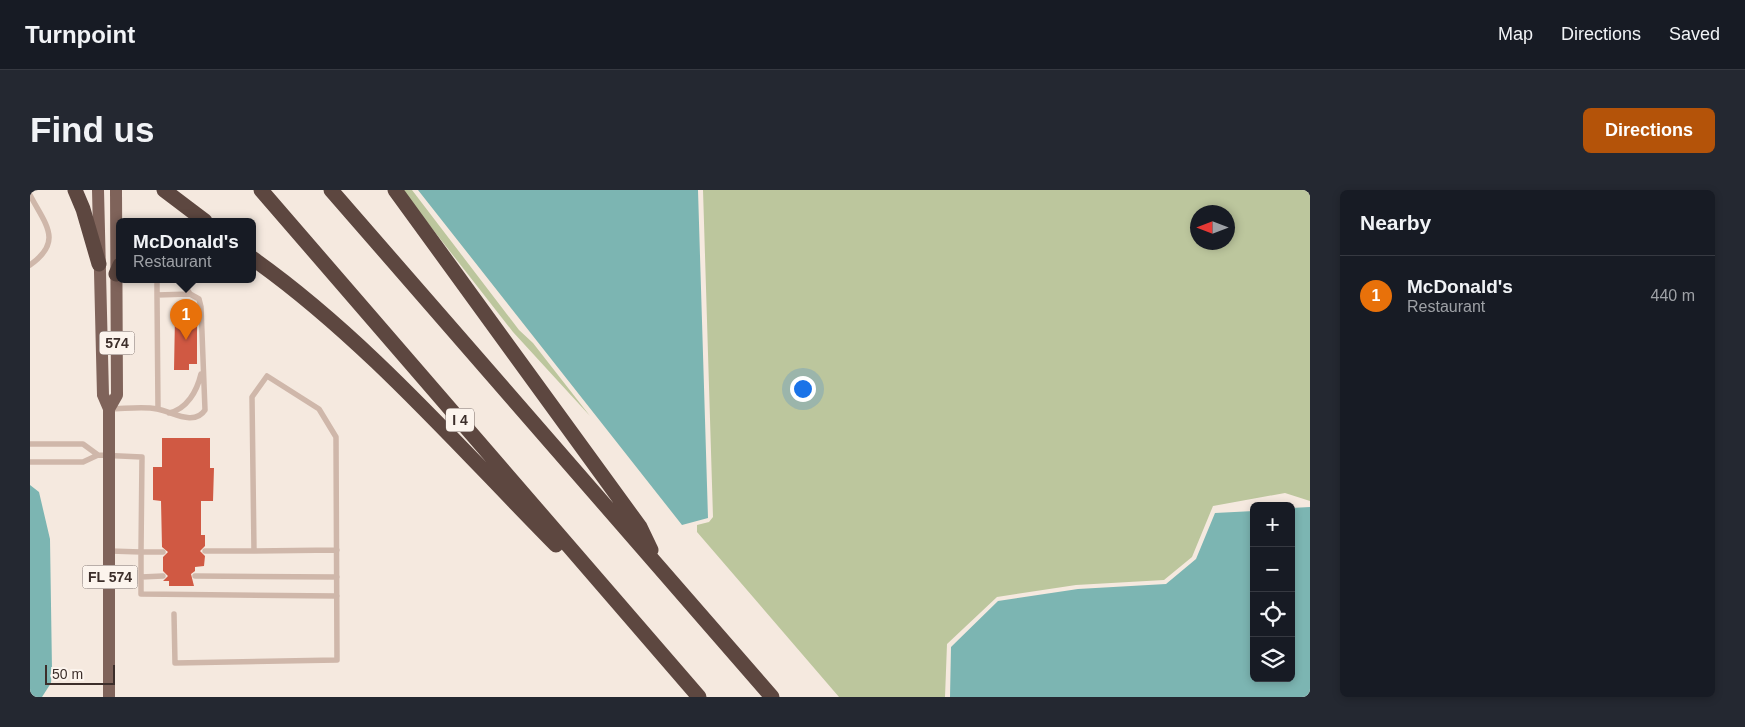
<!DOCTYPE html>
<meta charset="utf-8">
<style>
body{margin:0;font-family:Helvetica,sans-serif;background:#242831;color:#f1f3f6}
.controls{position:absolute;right:15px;bottom:15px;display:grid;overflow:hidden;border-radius:8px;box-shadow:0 2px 8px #0003}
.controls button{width:45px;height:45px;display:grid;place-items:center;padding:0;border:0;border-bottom:1px solid #363941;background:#171b24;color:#f1f3f6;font:25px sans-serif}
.compass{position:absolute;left:1160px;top:15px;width:45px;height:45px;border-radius:50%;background:#171b24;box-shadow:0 2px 8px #0003;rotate:270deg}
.scale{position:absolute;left:15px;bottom:12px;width:70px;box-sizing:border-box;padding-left:5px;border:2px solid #3c2e2a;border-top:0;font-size:14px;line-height:18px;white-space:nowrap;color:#3c2e2a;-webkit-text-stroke:4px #fcf4ed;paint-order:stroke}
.you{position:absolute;left:772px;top:198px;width:18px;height:18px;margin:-12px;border:4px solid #fff;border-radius:50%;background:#1a73e8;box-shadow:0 0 0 8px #1a73e833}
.badge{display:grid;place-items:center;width:32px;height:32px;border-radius:50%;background:#b45309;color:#fff;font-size:16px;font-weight:700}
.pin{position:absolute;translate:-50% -41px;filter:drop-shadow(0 1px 2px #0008)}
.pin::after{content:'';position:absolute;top:26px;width:18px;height:15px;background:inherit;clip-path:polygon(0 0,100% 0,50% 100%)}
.popup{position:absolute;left:86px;top:28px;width:140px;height:65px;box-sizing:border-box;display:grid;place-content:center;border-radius:8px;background:#171b24;filter:drop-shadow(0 1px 4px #0005);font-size:16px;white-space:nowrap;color:#9ea1a6}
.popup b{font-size:19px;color:#f1f3f6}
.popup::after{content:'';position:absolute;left:50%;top:100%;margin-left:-10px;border:10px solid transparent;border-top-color:#171b24}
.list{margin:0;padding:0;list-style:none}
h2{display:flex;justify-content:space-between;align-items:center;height:65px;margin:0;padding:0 20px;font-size:21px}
h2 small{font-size:16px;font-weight:400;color:#9ea1a6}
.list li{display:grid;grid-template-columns:32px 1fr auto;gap:15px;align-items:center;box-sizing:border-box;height:80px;padding:0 20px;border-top:1px solid #363941}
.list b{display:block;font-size:19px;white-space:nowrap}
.list p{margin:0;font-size:16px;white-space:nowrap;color:#9ea1a6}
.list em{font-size:16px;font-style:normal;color:#9ea1a6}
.icon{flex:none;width:28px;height:28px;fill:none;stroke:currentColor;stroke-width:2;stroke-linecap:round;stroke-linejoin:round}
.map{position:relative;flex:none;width:1280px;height:507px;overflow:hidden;border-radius:8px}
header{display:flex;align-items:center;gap:30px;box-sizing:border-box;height:70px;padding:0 25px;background:#171b24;border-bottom:1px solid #363941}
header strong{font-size:24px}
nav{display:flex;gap:28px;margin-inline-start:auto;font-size:18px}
.intro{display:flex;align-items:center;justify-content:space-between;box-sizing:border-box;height:120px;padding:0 30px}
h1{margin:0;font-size:35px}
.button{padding:12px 22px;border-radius:8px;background:#b45309;color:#fff;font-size:18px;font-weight:700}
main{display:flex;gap:30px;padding:0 30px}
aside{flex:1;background:#171b24;border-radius:8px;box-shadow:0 2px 8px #0003}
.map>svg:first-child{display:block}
</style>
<header>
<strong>Turnpoint</strong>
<nav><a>Map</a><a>Directions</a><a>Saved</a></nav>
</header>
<div class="intro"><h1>Find us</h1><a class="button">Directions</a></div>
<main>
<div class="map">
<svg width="1280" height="507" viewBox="0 0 1280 507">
<rect width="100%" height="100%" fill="#f5e9df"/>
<path fill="#bcc69d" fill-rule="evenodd" d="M372,0H382L489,140L503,153L560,226L483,142Z
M673,0H1280V311L1255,303L1183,316L1162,367L1134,390L1046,395L967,407L917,454L915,507H809L667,342V335L679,332L683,327ZM1168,22H1198V52H1168Z"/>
<path fill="#7cb5b2" d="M388,0H668L678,328L652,335Z
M0,295L9,302L20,349L22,480L21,493L12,507H0Z
M1280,317V507H920L921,457L968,411L1048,399L1136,394L1166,369L1185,323L1224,321V488H1261V318Z"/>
<path fill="#d05943" d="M145,126H167V174H159V180H144Z
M132,248H180V278H184L183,311H171V345H175V356L170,361L175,366L174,376L165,377V381L161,384L164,396H139V391H133L138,386L133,381V367L138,362L132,357L131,311L123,310V277H132Z"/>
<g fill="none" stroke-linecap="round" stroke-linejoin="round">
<path stroke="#cfb7aa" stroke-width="5.5" d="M0,5C15,34 34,51 0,75
M127,89V105
M151,89L160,104
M79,219C94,219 113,216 127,219C141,221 164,237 175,220L171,117L169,109L160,104L127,105L128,219
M139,223C157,219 167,201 171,184
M0,254H53L68,265L112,267L111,362L80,361
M0,272H53L68,265
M175,361H224
M133,362H111V404L307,406
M165,386L307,387
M111,387L133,386
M144,424L145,473L307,470L306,247L289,219L237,186L222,207L224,361L307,360"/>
<path stroke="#7f635a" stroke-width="12" d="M68,0L73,205L79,219V507
M79,219L87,205L86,0"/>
<path stroke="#5d4740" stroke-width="15" d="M45,0L53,19L69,74
M134,0L175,31
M231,0L669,507
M301,0L742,507
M365,0L610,337L621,360
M222,68C334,147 430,258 526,355
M86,84L90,75"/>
</g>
<g text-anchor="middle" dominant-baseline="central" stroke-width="4.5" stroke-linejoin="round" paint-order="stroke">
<g fill="#fcf4ed" stroke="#766964" stroke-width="1">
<rect x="69.5" y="141.5" width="35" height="23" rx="4"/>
<rect x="416" y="218.5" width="28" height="23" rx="4"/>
<rect x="52.5" y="375.5" width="55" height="23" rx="4"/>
</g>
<g font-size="14" font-weight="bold" fill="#3c2e2a">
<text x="87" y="153">574</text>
<text x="430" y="230">I 4</text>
<text x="80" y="387">FL 574</text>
</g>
</g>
</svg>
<div class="controls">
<button>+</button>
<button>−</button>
<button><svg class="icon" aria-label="locate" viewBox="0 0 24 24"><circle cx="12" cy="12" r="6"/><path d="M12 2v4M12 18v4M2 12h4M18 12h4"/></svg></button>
<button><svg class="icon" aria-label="layers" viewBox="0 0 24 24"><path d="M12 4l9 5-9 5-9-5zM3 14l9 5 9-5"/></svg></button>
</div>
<svg class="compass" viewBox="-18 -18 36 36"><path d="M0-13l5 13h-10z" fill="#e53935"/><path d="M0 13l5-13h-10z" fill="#9ea1a6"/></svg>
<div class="scale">50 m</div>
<div class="you"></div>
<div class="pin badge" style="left:156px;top:150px;background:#e8710a">1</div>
<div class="popup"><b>McDonald's</b>Restaurant</div>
</div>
<aside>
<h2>Nearby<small></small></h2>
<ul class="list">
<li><span class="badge" style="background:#e8710a">1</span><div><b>McDonald's</b><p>Restaurant</p></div><em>440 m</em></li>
</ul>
</aside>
</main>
